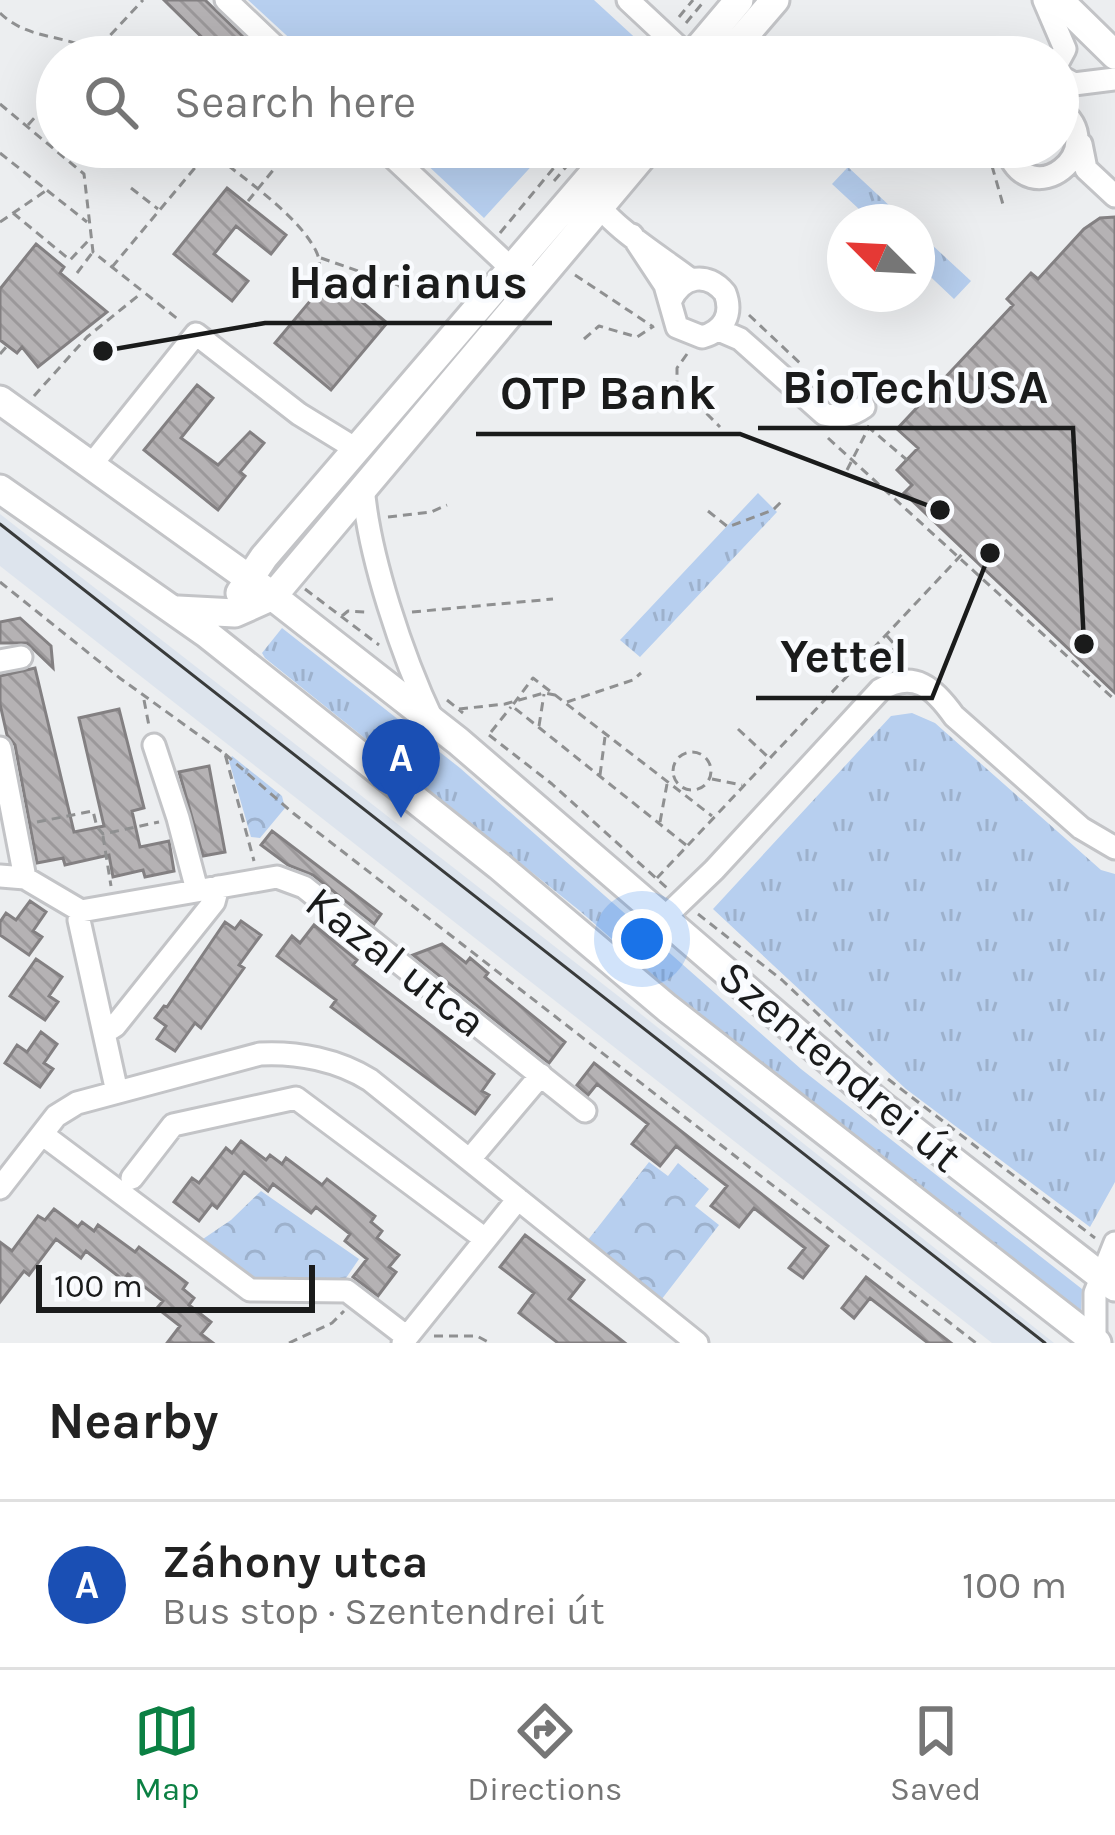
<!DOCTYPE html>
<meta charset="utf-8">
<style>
body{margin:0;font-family:Karla,sans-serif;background:#f2f2f2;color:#222}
.compass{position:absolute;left:827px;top:204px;width:108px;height:108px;border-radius:50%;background:#fff;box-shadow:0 12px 48px #0002;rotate:294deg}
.scale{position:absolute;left:36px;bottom:30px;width:279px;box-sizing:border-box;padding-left:12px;border:6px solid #1a1b1b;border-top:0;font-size:33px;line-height:42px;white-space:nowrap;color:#1a1b1b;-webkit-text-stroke:9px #f9fbfe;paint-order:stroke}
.you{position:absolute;left:642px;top:939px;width:42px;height:42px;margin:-30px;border:9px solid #fff;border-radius:50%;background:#1a73e8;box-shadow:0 0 0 18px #1a73e833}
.badge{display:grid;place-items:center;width:78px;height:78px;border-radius:50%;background:#0b8043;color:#fff;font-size:39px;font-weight:700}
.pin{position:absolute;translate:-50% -99px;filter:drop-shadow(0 3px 6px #0008)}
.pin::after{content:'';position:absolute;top:63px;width:42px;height:36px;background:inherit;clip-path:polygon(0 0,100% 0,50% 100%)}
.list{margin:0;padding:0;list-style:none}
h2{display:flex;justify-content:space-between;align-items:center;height:156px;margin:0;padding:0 48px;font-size:51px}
h2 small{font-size:39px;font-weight:400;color:#767676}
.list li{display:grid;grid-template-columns:78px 1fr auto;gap:36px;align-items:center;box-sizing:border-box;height:168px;padding:0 48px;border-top:3px solid #e0e0e0}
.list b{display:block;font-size:45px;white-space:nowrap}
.list p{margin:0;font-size:39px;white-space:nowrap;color:#767676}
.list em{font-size:39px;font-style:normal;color:#767676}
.icon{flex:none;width:66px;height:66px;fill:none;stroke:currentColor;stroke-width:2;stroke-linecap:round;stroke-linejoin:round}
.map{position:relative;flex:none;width:1115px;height:1343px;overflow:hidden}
.search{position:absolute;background:#fff;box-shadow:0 12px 48px #0002;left:36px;right:36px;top:36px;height:132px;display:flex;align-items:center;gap:30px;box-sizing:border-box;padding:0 42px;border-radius:66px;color:#767676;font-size:45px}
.sheet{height:324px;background:#fff}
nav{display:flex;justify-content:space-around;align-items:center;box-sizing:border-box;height:168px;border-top:3px solid #e0e0e0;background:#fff;font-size:33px;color:#767676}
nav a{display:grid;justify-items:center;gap:6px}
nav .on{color:#0b8043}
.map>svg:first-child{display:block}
</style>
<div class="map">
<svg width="1115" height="1343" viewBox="0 0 1115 1343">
<defs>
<pattern id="grass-tufts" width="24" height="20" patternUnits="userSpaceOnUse" patternTransform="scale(3)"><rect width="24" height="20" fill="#b7cfef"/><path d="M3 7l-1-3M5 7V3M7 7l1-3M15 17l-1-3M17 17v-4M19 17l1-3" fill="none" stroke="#9db1cc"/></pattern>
<pattern id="forest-crowns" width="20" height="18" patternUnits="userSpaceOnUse" patternTransform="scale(3)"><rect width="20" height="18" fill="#b7cfef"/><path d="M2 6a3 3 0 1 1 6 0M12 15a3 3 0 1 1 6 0" fill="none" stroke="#9db1cc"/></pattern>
<pattern id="building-back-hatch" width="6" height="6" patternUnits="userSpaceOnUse" patternTransform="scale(3)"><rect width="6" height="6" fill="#b5b2b4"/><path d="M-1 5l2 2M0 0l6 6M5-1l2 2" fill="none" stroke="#9b989a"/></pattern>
</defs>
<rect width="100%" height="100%" fill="#eceef0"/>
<path fill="#dde4ed" d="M0,514L622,999L1054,1343H992L0,566Z"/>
<path fill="url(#grass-tufts)" d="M848,167L907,222H873L832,184Z
M917,231L971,281L954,299L917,264Z
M758,493L777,512L640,657L620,640Z
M282,628L460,768L801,1069L1082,1289L1081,1314L694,1011L580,911L265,658L262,653Z
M912,713L935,723L1101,870L1115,874V1182L1090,1227L906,1089L713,909L891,716Z"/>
<path fill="url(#forest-crowns)" d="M232,756L282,796L285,808L260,838L251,837L229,761Z
M649,1162L668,1176L678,1163L709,1189L695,1206L719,1225L658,1304L584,1245Z
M261,1191L359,1259L344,1281L255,1278L203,1239L231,1220Z"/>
<path fill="#b7cfef" d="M248,0H594L643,45L632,57H310Z
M408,147H549L484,218Z"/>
<path fill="url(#building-back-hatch)" stroke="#838082" stroke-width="3" d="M164,0H205L264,57H222Z
M227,188L286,235L271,254L236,226L214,254L248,281L232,301L174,254Z
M1115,217V693L904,493L912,485L897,470L918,448L897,429L1013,305L1007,299L1031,273L1038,279L1084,229L1100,218Z
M36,244L64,267L60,273L107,312L38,367L22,347L17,353L0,340V289Z
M331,276L387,323L331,390L275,343Z
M197,385L213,398L181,438L218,465L250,432L264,443L240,472L245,476L218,510L144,450Z
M20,618L51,646L53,668L27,643H0V622Z
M35,668L74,832L104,826L79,718L119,709L144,808L132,811L140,847L169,841L174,871L145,877L143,870L113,877L109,855L65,865L63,858L37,863L15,745L7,735L0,704V676Z
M209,766L225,852L203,856L179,772Z
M272,831L381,914L374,924L313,875L288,865L261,845Z
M30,901L46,912L33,931L42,937L29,955L0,935V922L6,913L16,920Z
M241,921L261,935L239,965L244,968L201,1028L195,1023L175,1051L157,1039L166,1026L155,1018L164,1006L167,1007L225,922L235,929Z
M314,925L357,960L353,965L494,1074L482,1091L489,1095L475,1114L331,1007L336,1000L277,956L292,936L300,943Z
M442,944L466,963L470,958L488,973L485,977L565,1042L549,1063L413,955Z
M36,959L62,977L49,996L58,1002L45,1020L10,996Z
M41,1032L57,1044L44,1063L53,1069L40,1087L5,1063L17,1045L27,1052Z
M594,1063L828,1246L803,1278L789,1268L805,1248L754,1208L739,1227L711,1206L727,1186L676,1146L660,1166L632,1144L648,1124L597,1084L588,1095L577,1085Z
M241,1141L266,1160L270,1155L282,1164L286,1158L322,1185L327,1179L375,1216L371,1222L382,1231L377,1238L399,1255L389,1267L396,1272L378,1296L353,1277L367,1259L345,1241L350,1234L316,1207L311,1213L273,1184L268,1191L244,1172L217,1208L212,1204L199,1221L174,1202L192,1178L199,1183L226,1148L232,1153Z
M54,1209L78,1227L82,1222L94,1231L98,1225L135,1252L139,1247L187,1283L183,1289L194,1298L189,1305L211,1322L201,1334L213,1343H167L180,1326L157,1308L163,1301L128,1274L123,1280L86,1251L81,1258L56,1239L29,1275L24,1271L0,1302V1242L12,1251L38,1216L45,1220Z
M525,1235L584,1280L569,1299L625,1343H558L519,1313L534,1293L500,1267Z
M866,1277L951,1343H928L870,1298L854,1318L842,1308Z"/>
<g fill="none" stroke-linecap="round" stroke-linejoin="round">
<g stroke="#c3c4c7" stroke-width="27">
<path id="minor" d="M226,0L286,57
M628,0L689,57
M1044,0L1065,49L1058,62
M1058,75L1074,84L1115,79
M1081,144L1086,169L1115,196
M382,147L512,269L526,274
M1006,147C1028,218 1115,149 1058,108
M592,195C607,225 663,258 691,280
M632,235L665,285L677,327L702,337C724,331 733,314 725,293C707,271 682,276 671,300
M719,330L740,339L824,414C840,418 851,416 864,407
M92,464L196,334L299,414L356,449
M363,485C368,555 403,658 433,721
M0,661L21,657
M154,745L178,818L197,890
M0,748L25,878
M0,876L25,878L81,911L277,877L304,887L585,1111
M81,911L79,920L117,1092
M663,919L714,870L880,690C914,669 934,688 954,716L1081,828L1115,848
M104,1033L115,1026L214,902L218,887
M42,1134L250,1290L347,1291L407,1337L403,1343
M470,1159L541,1075
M132,1178L173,1125L296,1098L485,1239
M0,1188L56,1116L77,1103L260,1054C298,1052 338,1060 370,1080L697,1343
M407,1337L518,1199
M1095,1341V1293L1115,1243"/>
</g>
<g stroke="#c3c4c7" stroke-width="33">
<path id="major" d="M1059,0L1115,55
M691,57L739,0
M726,57L775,0
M0,400L262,588L458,741L882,1106L1115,1287
M0,489L207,634L499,866L667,1008L1097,1343
M240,593L264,557L616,147
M178,610L235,613L273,596L650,147"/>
</g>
<path stroke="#8f9091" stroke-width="3" stroke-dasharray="9 6" stroke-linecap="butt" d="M0,13C31,43 70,32 103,57
M679,17L693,0
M686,23L705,0
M90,57L143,0
M0,104L84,174L93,252L179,320
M28,125L57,93
M205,147C238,175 297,213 316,251C322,263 319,276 317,288
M713,147L715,155
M0,153L87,222
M992,166L1004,208
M554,181L583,147
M131,188L158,209
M248,201L292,147
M13,213L70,260L88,241
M0,222L47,190
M500,233L571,147
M321,258L398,285L408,293
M112,267L209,151
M77,273L92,253
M575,275L652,326
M749,315L803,366
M584,339L599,326L637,337L654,326
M0,354L7,346
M687,354L677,368V384L720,427
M34,396L87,337L139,295
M867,426L907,460
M828,438L1115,700
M847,470L868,429
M708,511L728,527L773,510L783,500
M388,517L431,512L447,505
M0,582L121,679L225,754L254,861
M305,589L379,645
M412,612L553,599
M342,616L348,611L366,612
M887,636L894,644L893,660
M144,700L149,726
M447,700L463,713
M567,702L633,680L641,673
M459,709L505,704L544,693L555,695
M539,726L544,694
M738,729L767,756
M491,732L511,707
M489,735L552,784L668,889
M673 771a19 19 0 1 1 38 0a19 19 0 1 1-38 0Z
M225,754L293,813L976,1343
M600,775L605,737
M712,779L742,785
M37,822L93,811L97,827L103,834L159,822
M660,822L667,784
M103,836L111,886
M686,845L512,706L533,678L712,816
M657,878L965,551
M698,914L782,980L872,1065
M888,1079L1095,1238
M434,1336H477L490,1343
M289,1343L332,1323L344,1311"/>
<use href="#minor" stroke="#fff" stroke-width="21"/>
<use href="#major" stroke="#fff" stroke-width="27"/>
<path stroke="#393b3b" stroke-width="3" d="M0,524L1045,1343"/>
</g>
<g text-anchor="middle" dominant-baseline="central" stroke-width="9" stroke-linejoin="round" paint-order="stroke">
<g font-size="45" fill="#1a1b1b" stroke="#f9fbfe">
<text transform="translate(396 962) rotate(38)">Kazal utca</text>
<text transform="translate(840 1066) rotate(40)">Szentendrei út</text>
</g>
</g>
<path fill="none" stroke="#1a1b1b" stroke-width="4.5" d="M103 351L265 323H552M1084 644L1073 428H758M940 510L740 434H476M990 553L932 698H756"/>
<g fill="#1a1b1b" stroke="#f9fbfe" stroke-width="4.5">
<circle cx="103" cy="351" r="12"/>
<circle cx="1084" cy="644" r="12"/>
<circle cx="940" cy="510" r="12"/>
<circle cx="990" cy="553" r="12"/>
</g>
<g font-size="48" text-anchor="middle" font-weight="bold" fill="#1a1b1b" stroke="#f9fbfe" stroke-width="9" stroke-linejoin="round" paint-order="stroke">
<text x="408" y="298">Hadrianus</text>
<text x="915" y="403">BioTechUSA</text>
<text x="608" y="409">OTP Bank</text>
<text x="844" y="672">Yettel</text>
</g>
</svg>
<svg class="compass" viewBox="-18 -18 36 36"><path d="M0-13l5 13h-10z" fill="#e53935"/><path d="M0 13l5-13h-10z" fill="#767676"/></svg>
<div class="scale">100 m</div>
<div class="you"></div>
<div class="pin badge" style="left:401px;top:818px;background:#1a4fb4">A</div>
<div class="search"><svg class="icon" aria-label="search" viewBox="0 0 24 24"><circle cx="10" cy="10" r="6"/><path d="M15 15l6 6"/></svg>Search here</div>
</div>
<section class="sheet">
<h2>Nearby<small></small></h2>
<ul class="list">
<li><span class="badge" style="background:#1a4fb4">A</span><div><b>Záhony utca</b><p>Bus stop · Szentendrei út</p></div><em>100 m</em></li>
</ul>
</section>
<nav>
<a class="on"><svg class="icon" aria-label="map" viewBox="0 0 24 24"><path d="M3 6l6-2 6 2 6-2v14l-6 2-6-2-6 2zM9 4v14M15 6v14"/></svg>Map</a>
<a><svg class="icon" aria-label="directions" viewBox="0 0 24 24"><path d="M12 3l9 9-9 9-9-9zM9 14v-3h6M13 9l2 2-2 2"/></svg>Directions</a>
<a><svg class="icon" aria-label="saved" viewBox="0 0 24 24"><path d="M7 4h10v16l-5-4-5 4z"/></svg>Saved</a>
</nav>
